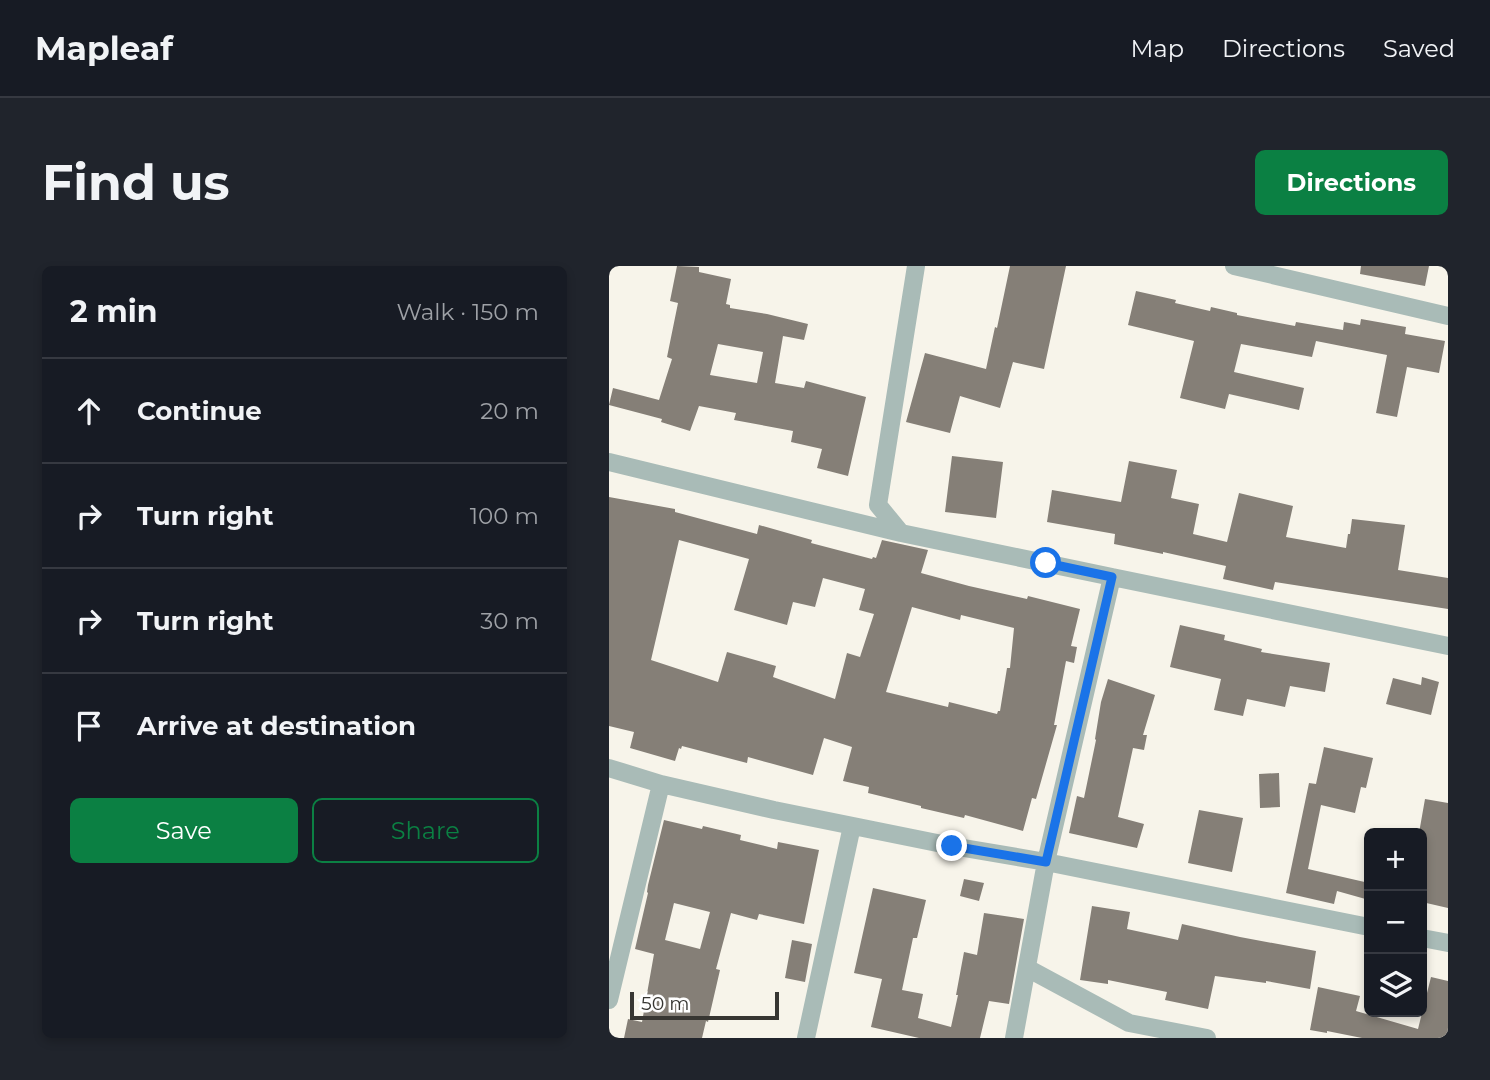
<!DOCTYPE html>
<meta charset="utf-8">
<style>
body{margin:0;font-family:Montserrat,sans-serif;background:#20242c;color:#f1f3f6}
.controls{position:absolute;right:21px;bottom:21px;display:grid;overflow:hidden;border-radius:10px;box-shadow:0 4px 10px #0003}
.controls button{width:63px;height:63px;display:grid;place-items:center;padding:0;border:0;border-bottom:2px solid #363941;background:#171b24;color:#f1f3f6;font:35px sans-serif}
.scale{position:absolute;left:21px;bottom:18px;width:149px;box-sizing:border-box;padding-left:7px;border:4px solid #373632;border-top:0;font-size:19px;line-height:24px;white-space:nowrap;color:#373632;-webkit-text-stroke:5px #fff;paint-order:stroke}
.stop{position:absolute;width:21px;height:21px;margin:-16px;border:5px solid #1a73e8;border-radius:50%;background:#fff}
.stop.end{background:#1a73e8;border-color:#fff;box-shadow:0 2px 7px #0008}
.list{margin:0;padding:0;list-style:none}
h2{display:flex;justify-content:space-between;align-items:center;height:91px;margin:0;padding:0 28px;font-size:30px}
h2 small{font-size:23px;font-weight:400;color:#9ea1a6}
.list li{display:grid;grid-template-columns:46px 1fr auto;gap:21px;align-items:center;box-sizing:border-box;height:105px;padding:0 28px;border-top:2px solid #363941}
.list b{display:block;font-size:26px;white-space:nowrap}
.list em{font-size:23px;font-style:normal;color:#9ea1a6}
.actions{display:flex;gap:14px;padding:21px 28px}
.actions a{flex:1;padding:16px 0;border:2px solid #0b8043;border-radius:10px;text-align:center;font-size:24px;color:#0b8043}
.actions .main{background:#0b8043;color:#fff}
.icon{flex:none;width:38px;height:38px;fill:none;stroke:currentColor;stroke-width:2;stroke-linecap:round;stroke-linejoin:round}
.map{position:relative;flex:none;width:839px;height:772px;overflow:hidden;border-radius:10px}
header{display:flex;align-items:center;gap:42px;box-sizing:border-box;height:98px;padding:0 35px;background:#171b24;border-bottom:2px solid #363941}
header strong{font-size:33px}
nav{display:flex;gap:38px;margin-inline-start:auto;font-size:24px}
.intro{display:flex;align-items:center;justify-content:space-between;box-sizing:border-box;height:168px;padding:0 42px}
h1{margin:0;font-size:49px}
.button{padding:18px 32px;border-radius:10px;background:#0b8043;color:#fff;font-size:24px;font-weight:700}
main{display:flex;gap:42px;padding:0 42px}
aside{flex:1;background:#171b24;border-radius:10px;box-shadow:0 4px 10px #0003}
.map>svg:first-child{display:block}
</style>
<header>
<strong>Mapleaf</strong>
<nav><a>Map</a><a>Directions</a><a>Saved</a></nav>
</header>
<div class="intro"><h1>Find us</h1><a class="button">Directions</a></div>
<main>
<aside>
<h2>2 min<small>Walk · 150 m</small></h2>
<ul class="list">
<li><svg class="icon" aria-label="ahead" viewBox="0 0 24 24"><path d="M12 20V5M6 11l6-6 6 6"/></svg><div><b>Continue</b></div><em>20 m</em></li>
<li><svg class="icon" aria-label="right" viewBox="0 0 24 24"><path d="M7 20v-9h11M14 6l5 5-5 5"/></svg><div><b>Turn right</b></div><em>100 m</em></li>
<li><svg class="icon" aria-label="right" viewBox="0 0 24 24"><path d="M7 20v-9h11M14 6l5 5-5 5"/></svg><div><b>Turn right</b></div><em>30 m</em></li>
<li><svg class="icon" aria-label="arrive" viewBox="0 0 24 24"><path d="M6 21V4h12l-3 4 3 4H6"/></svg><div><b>Arrive at destination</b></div></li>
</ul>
<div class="actions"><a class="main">Save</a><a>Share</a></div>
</aside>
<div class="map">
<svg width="839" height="772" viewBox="0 0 839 772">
<rect width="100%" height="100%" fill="#f7f4ea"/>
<path fill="#857f77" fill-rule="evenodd" d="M68,0L90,1V6L122,13L117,38L121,39V42L158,48L199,58L195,74L174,70L166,117L195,122L197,115L257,131L239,210L208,202L213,183L182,176L184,165L125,154L127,147L90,140L81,165L52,156L53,153L0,139L4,122L50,134L63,93L58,91L69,37L61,35ZM109,78L154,86L148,117L101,109Z
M401,0H457L435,103L404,96L391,142L351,130L341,167L297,156L316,87L377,103L386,61L388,62Z
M752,0H820L816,20L751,8Z
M527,25L567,34L566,37L601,45L602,41L628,47V49L686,60L687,56L734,64L735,56L751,59L752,53L797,61L796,68L836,75L830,107L798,101L788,151L767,147L778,89L707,75L703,91L632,78L625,106L695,122L690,144L620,128L616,143L571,132L585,75L519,59Z
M343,190L394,196L387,252L336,246Z
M520,195L568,204L562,232L590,238L584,268L618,276L630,227L684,240L677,271L737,282L739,268H741L743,253L796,259L789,304L839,312V343L666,316L664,324L614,313L617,300L554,286V288L505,278L506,268L438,256L443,224L512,236Z
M0,231L66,243V246L148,268L150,259L203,274L202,277L263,293L264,291L267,292L273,274L319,284L312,307L360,320L418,333L419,330L471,343L462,380L468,381L465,397L457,395L445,459H448L427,533L423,532L414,565L356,549L355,552L312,542V540L259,527L260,521L234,515L243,481L215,472L204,509L139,491L138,497L73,480L72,483L70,482L66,495L21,482L25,466L0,460ZM70,274L140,293L125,344L178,359L184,336L206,341L214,312L256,323L250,344L265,348L251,391L238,387L226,433L164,411L167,400L118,386L109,416L42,394ZM303,341L351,354L352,349L405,362L401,402H398L391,445H389L388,448L340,436L339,441L277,426Z
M571,359L616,369L615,374L653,383L652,386L721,397L716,426L681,420L676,441L638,433L634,450L605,444L612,413L561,401Z
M813,411L830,416L822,449L777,438L784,412L812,419Z
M499,413L546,429L534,469H538L535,484L524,482L509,551L535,558L528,582L460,567L468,530L475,532L487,474L486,473L492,436Z
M715,481L764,492L757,522L752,521L746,547L712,539L699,603L760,617V634L728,625L725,638L677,627L700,517L707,518Z
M670,507L671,541L651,542L650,508Z
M816,533L839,537V642L813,636V567H810Z
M590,544L634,552L623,606L579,597Z
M55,554L93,563L94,560L132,569L131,574L168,583L169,576L210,584L195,658L150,648L148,654L122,647L107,703L111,704L99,756L97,755L93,772H15L19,753L33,756L45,688L26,683L39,627L38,626L39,619ZM65,637L101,646L91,683L56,674Z
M355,613L375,617L370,635L351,630Z
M264,622L317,634L308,672H304L293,724L314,728L309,752L342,761L349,729H347L355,686L368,689L375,647L415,653L400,738L380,735L371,772H310L262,761L273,713L245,707Z
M483,640L521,646L518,663L569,674L573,658L631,671L707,685L701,723L657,715V717L606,710L599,743L556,734L558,726L499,714V718L471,714Z
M183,674L203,678L196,716L176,712Z
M822,711L839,715V772H753L718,765V767L701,764L709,721L751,730L747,745L809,763Z"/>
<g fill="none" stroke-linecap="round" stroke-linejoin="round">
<path stroke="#a9bbb7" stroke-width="18" d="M625,0L839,50
M0,196L292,267L503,311
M292,267L269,239L307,0
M0,502L52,518L165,544L343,580L437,596L760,661
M813,672L839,677
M418,702L520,757L598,772
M0,734L52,518
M197,772L243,560
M405,772L437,596L503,311L839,380"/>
</g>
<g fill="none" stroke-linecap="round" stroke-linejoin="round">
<path stroke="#1a73e8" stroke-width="9" d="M343,580L437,596L503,311L437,297"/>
</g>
</svg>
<div class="controls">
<button>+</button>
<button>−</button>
<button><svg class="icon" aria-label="layers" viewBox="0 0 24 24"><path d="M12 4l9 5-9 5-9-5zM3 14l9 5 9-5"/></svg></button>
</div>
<div class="scale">50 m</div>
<div class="stop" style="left:437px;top:297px"></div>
<div class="stop end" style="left:343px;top:580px"></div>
</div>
</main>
